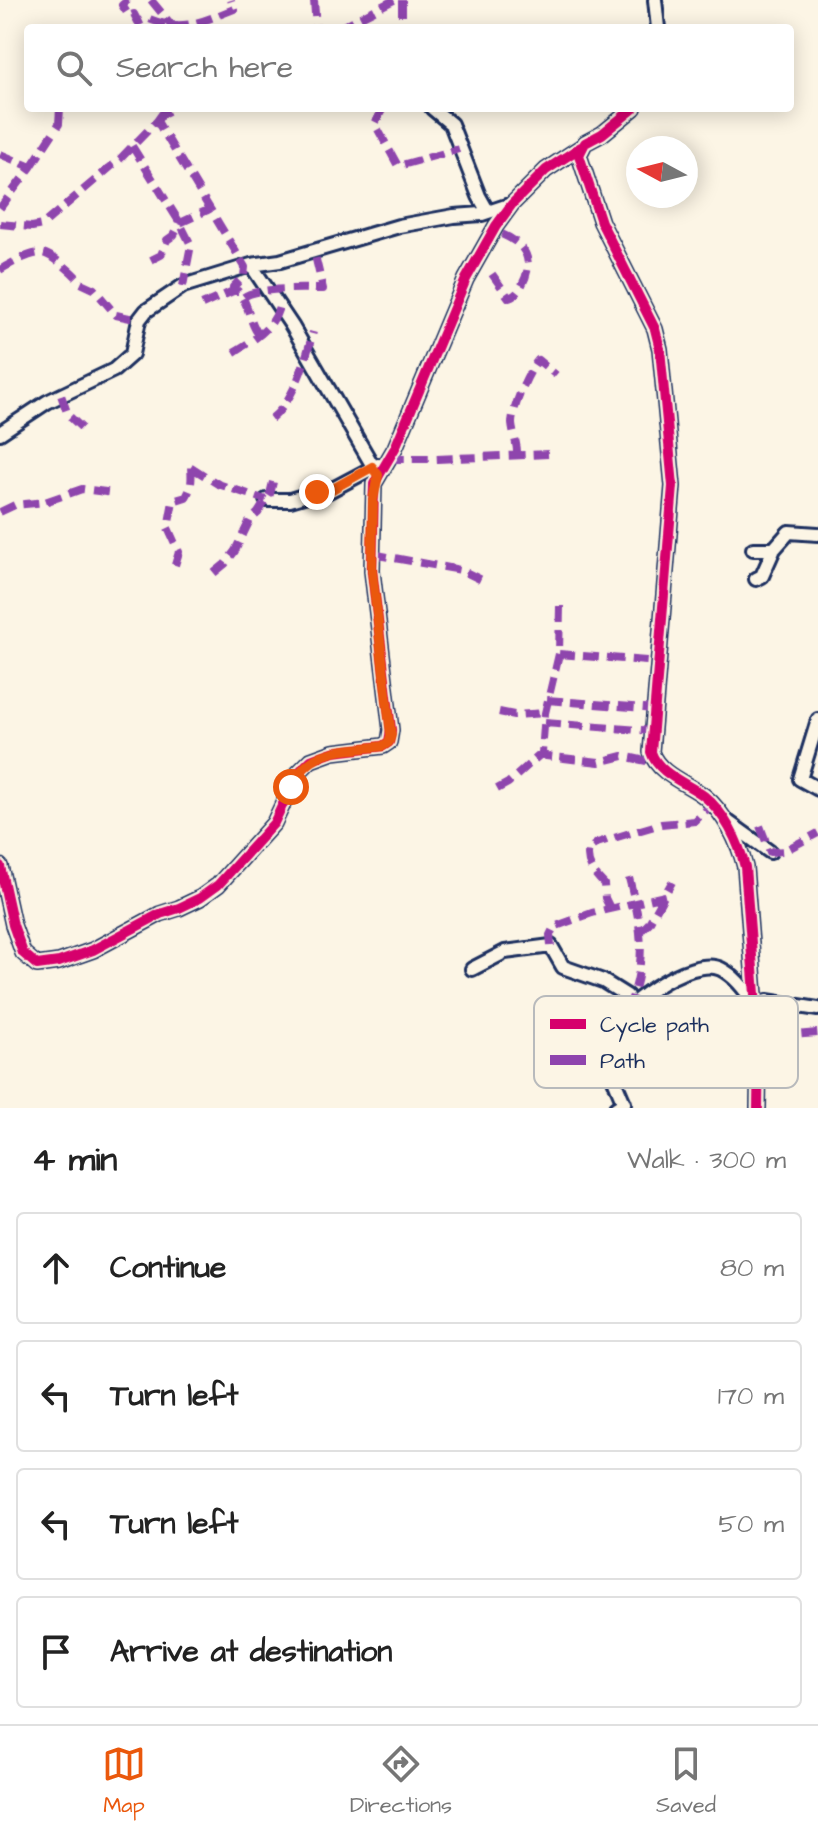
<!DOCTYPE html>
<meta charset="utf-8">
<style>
body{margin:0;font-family:"Architects Daughter",sans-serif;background:#f6f6f6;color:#222}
.compass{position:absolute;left:626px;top:136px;width:72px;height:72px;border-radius:50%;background:#fff;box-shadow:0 4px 20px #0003;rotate:277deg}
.stop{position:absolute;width:24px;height:24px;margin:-18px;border:6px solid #ea580c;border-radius:50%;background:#fff}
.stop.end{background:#ea580c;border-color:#fff;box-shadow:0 2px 8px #0008}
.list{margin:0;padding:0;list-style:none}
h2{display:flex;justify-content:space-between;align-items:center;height:104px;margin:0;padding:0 32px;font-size:34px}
h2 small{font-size:26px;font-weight:400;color:#767676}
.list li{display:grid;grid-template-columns:52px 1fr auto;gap:24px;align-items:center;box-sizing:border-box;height:112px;margin:0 16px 16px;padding:0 16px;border:2px solid #e0e0e0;border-radius:8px}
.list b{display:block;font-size:30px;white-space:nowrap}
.list em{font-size:26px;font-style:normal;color:#767676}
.icon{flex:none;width:44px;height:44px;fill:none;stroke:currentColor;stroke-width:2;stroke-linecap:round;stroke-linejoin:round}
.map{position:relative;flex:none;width:818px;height:1108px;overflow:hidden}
.search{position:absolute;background:#fff;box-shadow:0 4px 20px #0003;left:24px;right:24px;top:24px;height:88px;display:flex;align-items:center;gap:20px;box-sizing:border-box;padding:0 28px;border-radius:8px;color:#767676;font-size:30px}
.sheet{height:616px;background:#fff}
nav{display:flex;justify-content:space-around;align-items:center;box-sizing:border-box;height:112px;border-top:2px solid #e0e0e0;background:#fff;font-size:22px;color:#767676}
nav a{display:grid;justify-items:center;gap:4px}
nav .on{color:#ea580c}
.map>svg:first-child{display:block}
</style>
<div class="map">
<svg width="818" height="1108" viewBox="0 0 818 1108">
<rect width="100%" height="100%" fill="#fcf5e5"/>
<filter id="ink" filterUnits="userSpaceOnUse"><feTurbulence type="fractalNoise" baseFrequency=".0125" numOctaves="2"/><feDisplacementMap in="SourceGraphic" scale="16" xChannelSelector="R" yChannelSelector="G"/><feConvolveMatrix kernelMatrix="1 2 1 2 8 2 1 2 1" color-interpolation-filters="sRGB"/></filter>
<g filter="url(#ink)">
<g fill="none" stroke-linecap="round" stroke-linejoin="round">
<g stroke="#1b2f5e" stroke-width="18">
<path id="minor" d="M655,0L658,28
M432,108L451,124L479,196L488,212
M634,108L602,134L585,143L579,155L601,222L655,329L660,349L673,486L651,752C658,774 687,783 704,796C724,812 739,842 745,867L759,1045L758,1108
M251,265L292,326L378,475
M0,433L47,402L114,370L132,354L139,320L146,311L183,286L251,265L280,261L399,226L454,216L482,214L512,204
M266,500H290L317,492L329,491L378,465
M753,549H774
M756,579L762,576L774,549L789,532L818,534
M818,720L800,779L818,789
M727,821L770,852
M0,866L13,925L23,953L37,965L59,962L93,950L160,914L179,908L200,898L218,885L274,823L297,774L311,760L333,752L383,746L389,742L391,730L372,571L374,484L395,448L466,279L496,226L512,204L546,170L581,147
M472,969L505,952L551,946L563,967L603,981L627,996V1011
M589,1041L608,1067
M616,1108L624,1103C616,1084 604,1061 608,1038C613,1009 692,954 721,969C735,976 747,992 755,1005L767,1001L818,1009"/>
</g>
<use href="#minor" stroke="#fcf5e5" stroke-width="12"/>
<path stroke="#8e44ad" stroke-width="8" stroke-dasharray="16 8" stroke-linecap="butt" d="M128,0L122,5L129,16L134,14L138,22L147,18C181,33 201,22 234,9L231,0
M151,0L174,28
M314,0L316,28
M402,0V28
M339,28L394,0
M383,108L375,124L398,166L459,149
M157,121L162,114L175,108
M132,146L180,223L191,245L183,286
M0,154L31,167L0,208
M31,167L59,124L60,108
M0,224L32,227L42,225L120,159L157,121L245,267L244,276L233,287V291
M151,260L161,255L167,240L174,235L180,223L210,209
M0,270C9,264 30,253 41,253C50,252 78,276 81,283L94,289L116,315L139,320
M492,274L509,298C517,295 518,292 522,285C538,255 519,239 493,231
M244,297C257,287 305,289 323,289L314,251
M202,305L233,291H238C250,305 249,324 260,336
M234,352C252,341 274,328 279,307
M61,395L68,415L85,431
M271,419C295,400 305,361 313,332
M517,456C518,445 513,435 512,424C512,408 528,372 538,360L556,375
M389,457L397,459H435L548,454
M191,467L218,484L266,500
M0,512L15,505L45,502L82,489L113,493
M372,554L461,570L486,582
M175,565L179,552L168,528L173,501L186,497C192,487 192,479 191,467
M214,573L225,564L235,551L250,520L258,513L270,494L273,482
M560,606L559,654L545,713L542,753L546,756L599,762L623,756L655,763
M559,654L660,662
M547,700L655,709
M499,712L514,715L545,713
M545,723L653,731
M497,789L508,783L542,753
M760,826L770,852L784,851L818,833
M611,910L605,898L604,884C594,874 585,863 589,849L597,843L661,824L695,821L712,804
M642,930L649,923L672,882
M551,946L550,935L554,927L592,913L665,896
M627,1011C648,962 642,928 629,878
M722,1023L728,1044L758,1038L818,1033"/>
<g stroke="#fcf5e5" stroke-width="15">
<path id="cycleway" d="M634,108L602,134L585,143L579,155L601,222L655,329L660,349L673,486L651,752C658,774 687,783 704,796C724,812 739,842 745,867L759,1045L758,1108
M0,866L13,925L23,953L37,965L59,962L93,950L160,914L179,908L200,898L218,885L274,823L297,774L311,760L333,752L383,746L389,742L391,730L372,571L374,484L395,448L466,279L496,226L512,204L546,170L581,147"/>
</g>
<use href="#cycleway" stroke="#d6006c" stroke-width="10"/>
</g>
</g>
<g fill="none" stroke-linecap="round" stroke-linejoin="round" filter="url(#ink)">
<path stroke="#ea580c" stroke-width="10" d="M291,787C311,746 344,751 383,746L389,742L391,735L372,571L373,500L378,475L372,467L329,491L317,492"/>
</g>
<rect x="534" y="996" width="264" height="92" rx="12" fill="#fcf5e5" stroke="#b8babc" stroke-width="2"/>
<rect x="550" y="1019" width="36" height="10" fill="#d6006c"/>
<rect x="550" y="1055" width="36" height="10" fill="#8e44ad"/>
<g font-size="22" fill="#1b2f5e">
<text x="600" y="1032">Cycle path</text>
<text x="600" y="1068">Path</text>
</g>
</svg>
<svg class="compass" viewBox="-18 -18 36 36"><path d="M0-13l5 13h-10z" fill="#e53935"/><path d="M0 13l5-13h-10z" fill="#767676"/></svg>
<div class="stop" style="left:291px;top:787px"></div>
<div class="stop end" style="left:317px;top:492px"></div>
<div class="search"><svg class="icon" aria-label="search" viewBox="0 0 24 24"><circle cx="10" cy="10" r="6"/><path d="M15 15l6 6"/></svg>Search here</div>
</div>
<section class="sheet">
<h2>4 min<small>Walk · 300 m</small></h2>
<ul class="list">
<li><svg class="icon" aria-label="ahead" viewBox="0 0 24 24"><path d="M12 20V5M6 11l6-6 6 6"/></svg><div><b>Continue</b></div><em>80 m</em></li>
<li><svg class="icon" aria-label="left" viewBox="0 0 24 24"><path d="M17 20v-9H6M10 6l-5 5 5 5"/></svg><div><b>Turn left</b></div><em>170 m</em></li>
<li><svg class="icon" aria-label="left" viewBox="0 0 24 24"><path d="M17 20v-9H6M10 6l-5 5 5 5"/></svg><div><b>Turn left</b></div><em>50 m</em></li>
<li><svg class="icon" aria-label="arrive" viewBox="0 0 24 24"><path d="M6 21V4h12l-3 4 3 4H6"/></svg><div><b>Arrive at destination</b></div></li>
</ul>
</section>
<nav>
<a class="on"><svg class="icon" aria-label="map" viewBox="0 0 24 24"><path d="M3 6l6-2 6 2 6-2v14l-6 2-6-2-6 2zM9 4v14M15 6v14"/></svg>Map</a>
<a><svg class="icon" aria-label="directions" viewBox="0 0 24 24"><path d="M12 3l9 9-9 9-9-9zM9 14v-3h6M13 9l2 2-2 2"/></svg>Directions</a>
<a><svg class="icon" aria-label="saved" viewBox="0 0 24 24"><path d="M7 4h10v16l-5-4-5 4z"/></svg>Saved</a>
</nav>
